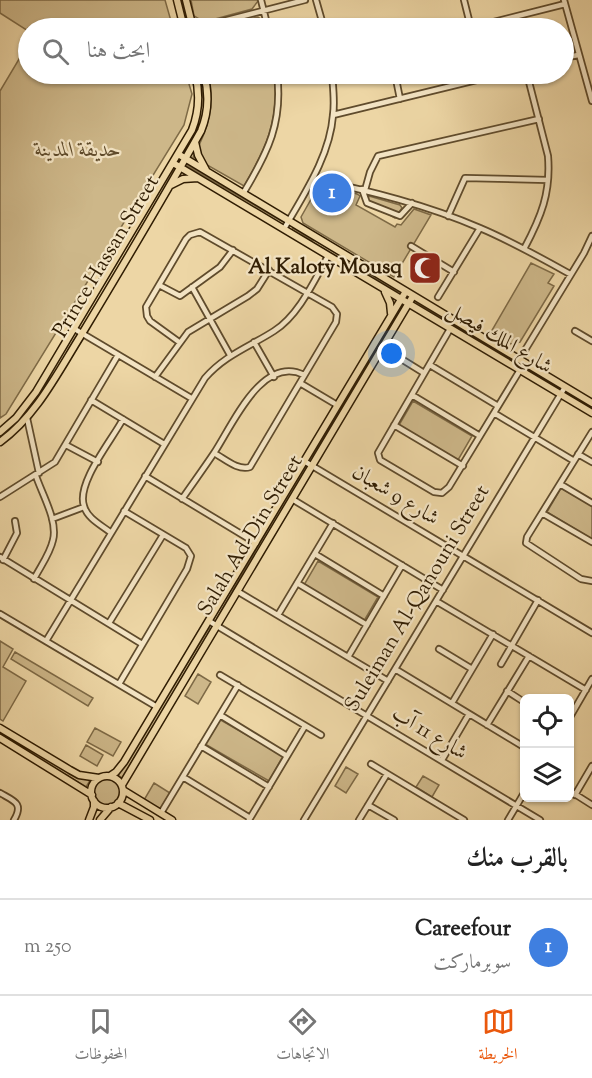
<!DOCTYPE html>
<html lang="ar">
<meta charset="utf-8">
<style>
body{margin:0;font-family:"Sorts Mill Goudy",Amiri,serif;background:#f6f6f6;color:#222;direction:rtl}
.controls{position:absolute;right:18px;bottom:18px;display:grid;overflow:hidden;border-radius:9px;box-shadow:0 2px 4px #0004}
.controls button{width:54px;height:54px;display:grid;place-items:center;padding:0;border:0;border-bottom:2px solid #e0e0e0;background:#fff;color:#222;font:30px sans-serif}
.you{position:absolute;left:392px;top:354px;width:21px;height:21px;margin:-15px;border:4px solid #fff;border-radius:50%;background:#1a73e8;box-shadow:0 0 0 9px #1a73e833}
.badge{display:grid;place-items:center;width:39px;height:39px;border-radius:50%;background:#ea580c;color:#fff;font-size:20px;font-weight:700}
.pin{position:absolute;translate:-50% -50%;border:3px solid #fff;box-shadow:0 2px 6px #0006}
.list{margin:0;padding:0;list-style:none}
h2{display:flex;justify-content:space-between;align-items:center;height:78px;margin:0;padding:0 24px;font-size:26px}
h2 small{font-size:20px;font-weight:400;color:#767676}
.list li{display:grid;grid-template-columns:39px 1fr auto;gap:18px;align-items:center;box-sizing:border-box;height:96px;padding:0 24px;border-top:2px solid #e0e0e0}
.list b{display:block;font-size:22px;white-space:nowrap}
.list p{margin:0;font-size:20px;white-space:nowrap;color:#767676}
.list em{font-size:20px;font-style:normal;color:#767676}
.icon{flex:none;width:33px;height:33px;fill:none;stroke:currentColor;stroke-width:2;stroke-linecap:round;stroke-linejoin:round}
.map{position:relative;flex:none;width:592px;height:820px;overflow:hidden;direction:ltr}
.search{position:absolute;background:#fff;box-shadow:0 2px 4px #0004;left:18px;right:18px;top:18px;height:66px;display:flex;align-items:center;gap:15px;box-sizing:border-box;padding:0 21px;border-radius:33px;color:#767676;font-size:22px}
.sheet{height:174px;background:#fff}
nav{display:flex;justify-content:space-around;align-items:center;box-sizing:border-box;height:84px;border-top:2px solid #e0e0e0;background:#fff;font-size:16px;color:#767676}
nav a{display:grid;justify-items:center;gap:3px}
nav .on{color:#ea580c}
.map>svg:first-child{display:block}
</style>
<div class="map">
<svg width="592" height="820" viewBox="0 0 592 820">
<rect width="100%" height="100%" fill="#edd6a5"/>
<filter id="stains"><feTurbulence type="fractalNoise" baseFrequency=".00333" numOctaves="4"/><feColorMatrix values="0 0 0 0 .2 0 0 0 0 .09 0 0 0 0 .02 0 0 0 .5 -.17"/></filter>
<radialGradient id="worn" r=".72"><stop offset=".6" stop-color="#630" stop-opacity="0"/><stop offset="1" stop-color="#630" stop-opacity=".3"/></radialGradient>
<path fill="#cdb789" stroke="#7e6a46" stroke-width="1.5" d="M0,0H165L173,28H28V31L0,13Z
M191,0H257L258,1L252,9L204,22L194,16Z
M258,17L262,20L264,28H206Z
M28,44V74H186L192,94L184,125L6,414L0,418V91Z
M208,74H274C280,118 266,149 244,186L193,157C208,130 216,103 208,74Z
M187,164L284,221L283,222L187,166Z
M326,185L357,194L360,196L356,205L395,227L397,224L401,225L414,209L431,215L394,277L303,223L301,217L318,187Z
M369,196L400,205L402,208L395,218L367,202Z
M293,228L310,239L320,242L401,292L396,291L292,230Z
M531,263L554,274L548,283L554,286L520,342L511,344L491,332Z
M416,302L549,379L556,386L543,381Z
M403,305L404,306L316,456L313,457V454Z
M413,401L472,436L458,460L399,425Z
M304,466L308,468L218,618H217Z
M561,488L592,506V539L547,512Z
M318,561L378,597L364,621L304,585Z
M209,628L211,629L210,632L122,778L118,775Z
M0,641L13,649L3,667L26,681L3,721L0,719Z
M15,652L93,698L88,706L11,659Z
M198,674L211,682L198,704L185,696Z
M219,719L283,756L269,781L205,744Z
M95,728L121,742L113,756L87,742Z
M0,733L90,780L86,787L0,735Z
M86,745L103,755L97,766L80,756Z
M346,767L358,774L346,793L335,786Z
M423,776L439,785L432,797L416,787Z
M93 792a14 14 0 1 1 28 0a14 14 0 1 1-28 0Z
M154,783L170,793L160,809L144,800Z"/>
<g fill="none" stroke-linecap="round" stroke-linejoin="round">
<g stroke="#5f4b2c" stroke-width="8">
<path id="minor" d="M261,0L268,28
M316,0L324,28
M464,0L471,28
M564,0L592,101
M196,28L305,0
M470,28L565,4
M564,58L578,55
M395,74L400,99
M333,115L501,74
M313,179C370,191 427,205 480,228C511,241 541,258 570,274
M362,189L367,203L400,216L412,203
M365,190L370,172L378,156L539,119
M244,192C268,152 283,122 277,74
M448,216L465,178L548,180
M284,229C304,194 330,156 333,115C335,102 333,87 332,74
M411,246L454,272
M524,249C541,217 551,193 548,156L527,74
M159,285L180,296L220,267L233,250
M192,287L230,355
M438,297L480,228
M73,328L191,398
M450,329L378,453L380,460L434,492L442,493L449,487L520,370
M575,331L592,341
M179,342L150,321L147,316L146,307L186,239L190,235L200,232L332,307L337,314L336,322L250,467C238,471 225,459 214,453
M254,342L274,377
M382,347L424,373
M519,360L584,253L592,236
M430,365L498,406
M155,377L188,332L248,296L257,289L269,270
M300,383L337,405
M412,395L480,436
M91,400L164,444
M494,413L574,461
M27,418L39,473
M394,425L463,466
M592,432L527,537L526,543L581,579L592,581
M66,445L98,462
M578,454L592,462
M304,461L592,633
M145,476L256,543
M560,484L592,503
M0,497L55,462L118,355
M182,499C193,483 204,468 214,453C232,426 262,354 304,375
M292,499L443,590
M542,513L592,542
M52,519L84,507
M110,532C101,525 87,518 84,506C76,483 112,440 123,419
M315,554L384,596
M0,557L142,644
M3,560L17,533L15,521
M34,579C40,567 50,554 53,540C58,521 42,494 36,476
M297,583L367,625
M237,591L388,681
M436,601L586,690
M0,614L157,707
M278,615L333,523
M209,621L540,820
M109,623L163,535
M46,641L205,378C225,355 249,347 274,331C299,315 314,281 328,256
M439,649L472,669
M348,657L402,565
M501,664L538,600
M395,669L524,747
M220,675L321,735
M119,684L187,569L191,556L186,548L124,511
M507,691L524,702
M452,703L493,634
M220,715L287,756
M570,717L592,679
M487,725L529,656
M201,746L269,787
M442,760L469,714
M371,764L464,820
M183,777L250,818
M570,791L592,805
M0,793C14,801 24,803 14,820
M575,795L592,766
M368,805L394,820
M161,813L238,685
M249,820L305,726
M304,820L565,387
M359,820L387,774
M508,820L524,793"/>
</g>
<g stroke="#301d03" stroke-width="9">
<path id="major" d="M177,0L184,28
M186,0L193,28
M195,142L198,155L206,170
M178,154L592,403
M173,163L592,413
M171,185L183,179L198,178
M385,292L390,303L391,313
M0,432L16,418L36,392L192,130C199,112 200,93 195,74
M0,442C36,416 57,374 80,337C121,269 162,200 201,131C209,112 209,93 204,74
M0,728L70,770L79,775L99,778
M0,738L92,795
M110,776L116,772L124,762L406,291
M91 792a16 16 0 1 1 32 0a16 16 0 1 1-32 0Z
M122,785L413,296
M123,790L172,820
M118,803L150,820
M89,820L94,807V801
M100,820L111,807"/>
</g>
<use href="#minor" stroke="#f3e4c4" stroke-width="4.5"/>
<use href="#major" stroke="#edd6a5" stroke-width="6"/>
</g>
<defs>
<g id="mosque-square" transform="scale(1.725)"><rect x="-9" y="-9" width="18" height="18" rx="4" fill="#8f2418" stroke="#f3e4c4"/><path d="M3.5-4.9A6 6 0 1 0 3.5 4.9A5 5 0 1 1 3.5-4.9Z" fill="#fff"/></g>
</defs>
<g fill-rule="evenodd">
<use href="#mosque-square" x="425" y="268"/>
</g>
<g text-anchor="middle" dominant-baseline="central" stroke-width="4.5" stroke-linejoin="round" paint-order="stroke">
<g font-size="21" font-style="italic" fill="#5f4b2b" stroke="#f3e4c4">
<text x="78" y="151">حديقة المدينة</text>
</g>
<g font-size="21" fill="#301d03" stroke="#f3e4c4">
<text transform="translate(107 257) rotate(-59)">Prince Hassan Street</text>
<text transform="translate(499 339) rotate(31)">شارع الملك فيصل</text>
<text transform="translate(395 496) rotate(31)">شارع 9 شعبان</text>
<text transform="translate(251 536) rotate(-59)">Salah Ad-Din Street</text>
<text transform="translate(418 599) rotate(-59)">Suleiman Al-Qanouni Street</text>
<text transform="translate(429 734) rotate(31)">شارع 11 آب</text>
</g>
<g font-size="21" font-weight="bold" fill="#301d03" stroke="#f3e4c4" text-anchor="end">
<text x="402" y="268">Al Kaloty Mousq</text>
</g>
</g>
<rect width="100%" height="100%" filter="url(#stains)"/>
<rect width="100%" height="100%" fill="url(#worn)"/>
</svg>
<div class="controls">
<button><svg class="icon" aria-label="locate" viewBox="0 0 24 24"><circle cx="12" cy="12" r="6"/><path d="M12 2v4M12 18v4M2 12h4M18 12h4"/></svg></button>
<button><svg class="icon" aria-label="layers" viewBox="0 0 24 24"><path d="M12 4l9 5-9 5-9-5zM3 14l9 5 9-5"/></svg></button>
</div>
<div class="you"></div>
<div class="pin badge" style="left:332px;top:193px;background:#3f7fe0">1</div>
<div class="search"><svg class="icon" aria-label="search" viewBox="0 0 24 24"><circle cx="10" cy="10" r="6"/><path d="M15 15l6 6"/></svg>ابحث هنا</div>
</div>
<section class="sheet">
<h2>بالقرب منك<small></small></h2>
<ul class="list">
<li><span class="badge" style="background:#3f7fe0">1</span><div><b>Careefour</b><p>سوبرماركت</p></div><em>250 m</em></li>
</ul>
</section>
<nav>
<a class="on"><svg class="icon" aria-label="map" viewBox="0 0 24 24"><path d="M3 6l6-2 6 2 6-2v14l-6 2-6-2-6 2zM9 4v14M15 6v14"/></svg>الخريطة</a>
<a><svg class="icon" aria-label="directions" viewBox="0 0 24 24"><path d="M12 3l9 9-9 9-9-9zM9 14v-3h6M13 9l2 2-2 2"/></svg>الاتجاهات</a>
<a><svg class="icon" aria-label="saved" viewBox="0 0 24 24"><path d="M7 4h10v16l-5-4-5 4z"/></svg>المحفوظات</a>
</nav>
